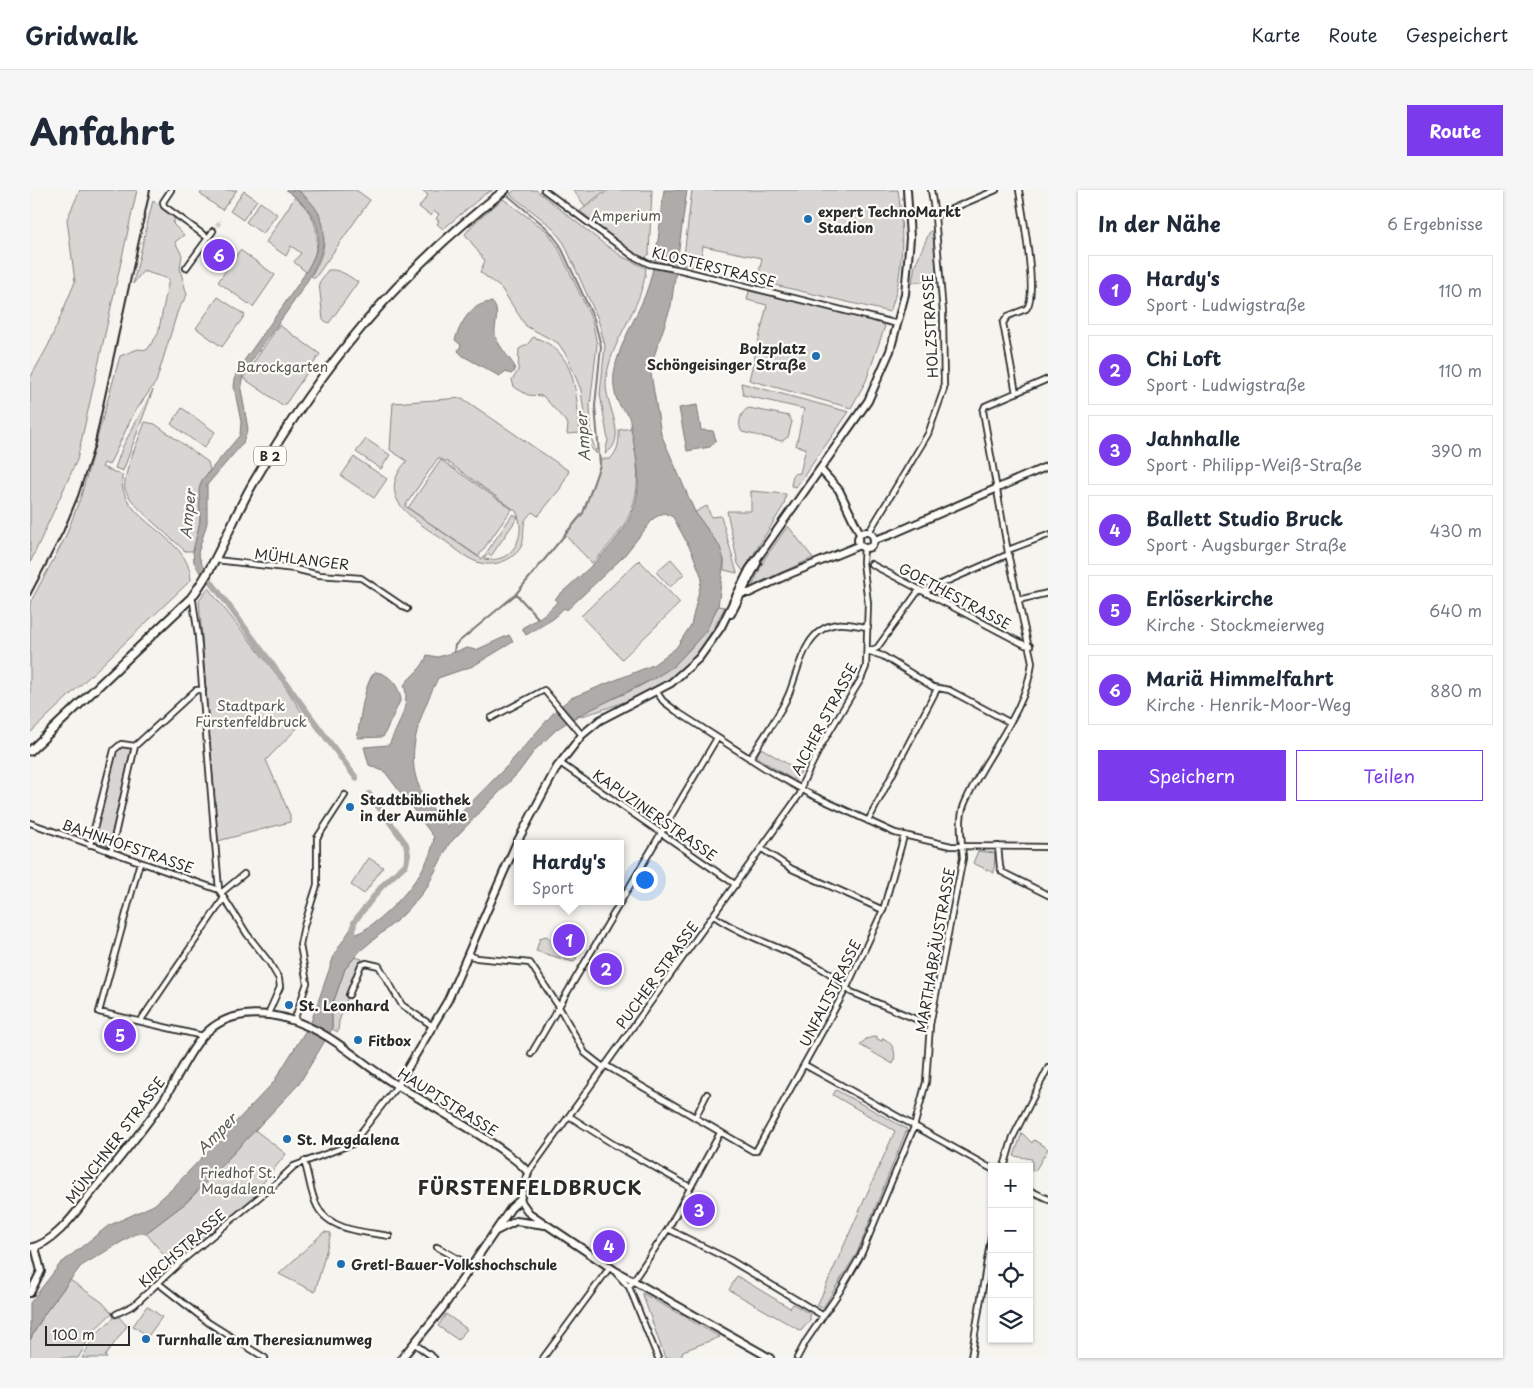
<!DOCTYPE html>
<html lang="de">
<meta charset="utf-8">
<style>
body{margin:0;font-family:"Playpen Sans",sans-serif;background:#f6f6f7;color:#1f2937}
.controls{position:absolute;right:15px;bottom:15px;display:grid;overflow:hidden;border-radius:0px;box-shadow:0 1px 4px #0004}
.controls button{width:45px;height:45px;display:grid;place-items:center;padding:0;border:0;border-bottom:1px solid #e0e1e3;background:#fff;color:#1f2937;font:25px sans-serif}
.scale{position:absolute;left:15px;bottom:12px;width:85px;box-sizing:border-box;padding-left:5px;border:2px solid #2b2b2b;border-top:0;font-size:14px;line-height:18px;white-space:nowrap;color:#2b2b2b;-webkit-text-stroke:4px #fdfcf7;paint-order:stroke}
.you{position:absolute;left:614px;top:689px;width:18px;height:18px;margin:-12px;border:4px solid #fff;border-radius:50%;background:#1a73e8;box-shadow:0 0 0 8px #1a73e833}
.badge{display:grid;place-items:center;width:32px;height:32px;border-radius:50%;background:#7c3aed;color:#fff;font-size:16px;font-weight:700}
.pin{position:absolute;translate:-50% -50%;border:2px solid #fff;box-shadow:0 1px 5px #0006}
.popup{position:absolute;left:484px;top:650px;width:110px;height:65px;box-sizing:border-box;display:grid;place-content:center;border-radius:0px;background:#fff;filter:drop-shadow(0 1px 4px #0005);font-size:16px;white-space:nowrap;color:#747a83}
.popup b{font-size:19px;color:#1f2937}
.popup::after{content:'';position:absolute;left:50%;top:100%;margin-left:-10px;border:10px solid transparent;border-top-color:#fff}
.list{margin:0;padding:0;list-style:none}
h2{display:flex;justify-content:space-between;align-items:center;height:65px;margin:0;padding:0 20px;font-size:21px}
h2 small{font-size:16px;font-weight:400;color:#747a83}
.list li{display:grid;grid-template-columns:32px 1fr auto;gap:15px;align-items:center;box-sizing:border-box;height:70px;margin:0 10px 10px;padding:0 10px;border:1px solid #e0e1e3;border-radius:0px}
.list b{display:block;font-size:19px;white-space:nowrap}
.list p{margin:0;font-size:16px;white-space:nowrap;color:#747a83}
.list em{font-size:16px;font-style:normal;color:#747a83}
.actions{display:flex;gap:10px;padding:15px 20px}
.actions a{flex:1;padding:11px 0;border:1px solid #7c3aed;border-radius:0px;text-align:center;font-size:18px;color:#7c3aed}
.actions .main{background:#7c3aed;color:#fff}
.icon{flex:none;width:28px;height:28px;fill:none;stroke:currentColor;stroke-width:2;stroke-linecap:round;stroke-linejoin:round}
.map{position:relative;flex:none;width:1018px;height:1168px;overflow:hidden;border-radius:0px}
header{display:flex;align-items:center;gap:30px;box-sizing:border-box;height:70px;padding:0 25px;background:#fff;border-bottom:1px solid #e0e1e3}
header strong{font-size:24px}
nav{display:flex;gap:28px;margin-inline-start:auto;font-size:18px}
.intro{display:flex;align-items:center;justify-content:space-between;box-sizing:border-box;height:120px;padding:0 30px}
h1{margin:0;font-size:35px}
.button{padding:12px 22px;border-radius:0px;background:#7c3aed;color:#fff;font-size:18px;font-weight:700}
main{display:flex;gap:30px;padding:0 30px}
aside{flex:1;background:#fff;border-radius:0px;box-shadow:0 1px 4px #0004}
.map>svg:first-child{display:block}
</style>
<header>
<strong>Gridwalk</strong>
<nav><a>Karte</a><a>Route</a><a>Gespeichert</a></nav>
</header>
<div class="intro"><h1>Anfahrt</h1><a class="button">Route</a></div>
<main>
<div class="map">
<svg width="1018" height="1168" viewBox="0 0 1018 1168">
<rect width="100%" height="100%" fill="#f5f4ef"/>
<filter id="ink" filterUnits="userSpaceOnUse"><feTurbulence type="fractalNoise" baseFrequency=".02" numOctaves="2"/><feDisplacementMap in="SourceGraphic" scale="10" xChannelSelector="R" yChannelSelector="G"/><feConvolveMatrix kernelMatrix="1 2 1 2 8 2 1 2 1" color-interpolation-filters="sRGB"/></filter>
<g filter="url(#ink)">
<path fill="#d7d6d2" stroke="#81807e" fill-rule="evenodd" d="M50,0H107L47,270L0,373V188L18,156L45,92L37,29Z
M173,0H207L192,20L170,4Z
M326,0L340,10L285,88L281,86C287,76 293,65 294,53C294,40 279,8 268,1Z
M392,0H463L455,4L413,39L407,34L409,31L406,29L409,24L404,21L401,26L389,17L398,5Z
M485,0H506L574,54L593,67L616,78C613,119 578,152 576,193C575,215 600,249 575,264L578,250L570,204L575,156L568,129L534,53L521,36L480,4Z
M543,0H576L555,16Z
M579,0H622L619,64L615,68L604,64L550,21Z
M662,0H868C874,41 874,83 860,122L732,92L728,88L732,68L673,56L669,78L653,74Z
M214,1L227,10L213,30L200,21Z
M265,7C290,28 294,55 276,82L264,72L271,63L261,56L256,66L236,52Z
M473,9L517,41L528,57L562,130L567,155L560,216L562,250L567,264L558,255L551,200L537,166L528,153L496,136L471,98L450,82L455,71L435,44L446,31Z
M123,10L145,27L143,34L154,45L145,52L152,65L150,79L157,105L148,120L126,192L104,223L79,275L74,273L72,277L92,285C87,332 160,344 161,390L0,543V413L35,348L51,306L90,166L108,159L117,160L128,144L139,89L113,81L103,94Z
M230,12L247,24L233,44L216,32Z
M900,41L903,42L907,90L882,93L885,75Z
M210,60L245,85L223,117L188,92Z
M298,80C311,79 318,86 328,92L299,133L293,130L289,93Z
M719,101L849,131L855,136L836,191L821,218L719,190L737,115L717,110Z
M188,107L215,125L192,157L166,138Z
M249,135L290,164L254,216L213,188Z
M503,147C548,160 546,206 550,243L537,244L538,234L513,206L498,205L484,197L482,190L488,181L489,159L498,154Z
M711,193L819,222L766,297L761,296L763,284L770,283L776,258L766,256L774,219L713,205Z
M123,200L93,281L85,278L93,256Z
M432,208L539,281L530,299L508,326L502,322C500,324 496,328 495,331C491,346 499,355 480,368C470,374 458,376 447,372C435,368 423,356 412,349C385,330 343,308 377,271L360,260L363,213ZM408,268L418,272L486,321C498,344 483,375 454,369L458,364L461,366L488,327L483,324L452,369L375,316Z
M152,218L185,242L174,258L141,234Z
M719,218L759,226L762,232L758,247L752,251L712,242C707,235 710,221 719,218Z
M115,232L125,234L178,272L180,280C165,299 171,308 170,330C169,340 166,351 163,361H155C143,349 99,314 95,299C92,285 110,247 115,232Z
M601,238C615,300 608,328 562,373L534,344L553,323L570,275V269H580C589,260 589,251 589,240Z
M336,249L360,265L351,279L326,262Z
M324,267L357,289L344,308L311,286Z
M411,270L482,319L448,367L378,318Z
M721,301L756,304L754,315L713,381L708,374L697,321H721Z
M677,316L681,327L691,326L707,383L694,380V370L665,322Z
M758,336L783,368L730,392L721,399L735,368Z
M641,369L654,384L640,397L626,382Z
M609,370L650,413L592,469L551,426Z
M178,398L251,490L276,529L236,570L260,625V632L188,651L169,410Z
M688,416L695,417C684,437 674,458 657,474C631,501 579,519 544,528C560,518 578,511 596,503C641,482 666,461 688,416Z
M92,557L101,559L79,656L64,651L86,561Z
M731,558L771,582L766,589H762L726,567Z
M948,661L965,663L964,683L943,673Z
M339,668L353,677L334,704L321,695Z
M516,746L547,768L543,772L506,761L510,748Z
M325,767L332,769L309,831L308,842L302,839V816L308,799L315,779Z
M847,846V849L852,851L853,848C864,854 867,863 863,874L830,855L836,849Z
M806,900L877,939L827,1063L793,1118L787,1116L865,941L803,905Z
M225,940L256,964L232,994L236,998L142,1075L116,1043L157,1012Z
M992,943L1002,953L1004,950L1018,959L1005,981L1002,980V969L984,966Z
M294,1042L301,1043L285,1102L249,1084Z
M707,1086L760,1118L763,1114L780,1124V1130L771,1141L699,1100Z
M40,1090L72,1112L82,1123L63,1141L48,1168H0V1150L15,1123Z
M612,1103L690,1147L653,1161L651,1168H635Z
M117,1116L132,1127L118,1146L103,1136Z
M416,1124L437,1139L428,1150L408,1136Z
M87,1125L97,1136L75,1166L77,1168H52L65,1145Z"/>
<path fill="#adaca9" stroke="#797877" d="M256,0H267C319,37 284,82 258,120C243,141 228,162 213,183L211,199L218,239L213,253L177,295V333L168,363L173,377L170,383L164,372L163,361L170,331L169,299L172,290L210,245L211,232L204,197L206,182C222,159 239,136 255,113C286,68 311,39 256,0Z
M634,0H657L641,116L620,178L631,244L665,322L690,357L694,370L688,416L676,441L644,476L625,488L544,528L527,539L505,560L488,583L419,654L397,697L384,713L372,726L330,761L315,779L302,816V839L269,894L157,1012L116,1043L105,1044L51,1076L15,1123L0,1150V1113L30,1074L78,1036L124,1015L141,1000L243,893L281,832L305,763L322,737L327,744C357,729 402,680 404,647L355,582L339,575L334,557L359,555C367,536 381,515 374,495C382,484 393,479 397,465L408,467L437,458L446,460L479,445L483,452L443,476L408,488C395,515 378,552 385,584C389,604 405,621 417,637L478,575L526,520L541,508L623,475L646,458L661,435L672,388L662,362L643,327L634,323L624,328L593,367L537,420L534,418L523,429L496,445L492,438C506,430 516,425 527,412L525,409C556,379 604,346 608,299C610,276 603,254 600,231C599,224 594,221 590,216C584,206 583,194 584,183C589,151 610,124 619,94C628,64 630,31 634,0Z
M462,112C471,121 464,134 465,144C465,151 480,169 484,175L485,181L481,184L475,182L469,186L433,166L428,161L431,155L425,150C431,132 441,113 462,112Z
M667,215L671,240L683,241L686,250L680,257L657,261L649,218Z
M345,482C359,483 369,496 371,509L353,547L327,548C330,532 334,492 345,482Z"/>
<g fill="none" stroke-linecap="round" stroke-linejoin="round">
<path stroke="#797877" stroke-width="2" d="M486,404L508,428
M424,462L425,455L485,405L553,323L570,275L565,216L571,156L564,129L530,55L518,39L475,3"/>
<path stroke="#adaca9" stroke-width="6" d="M168,374L326,588
M323,745L324,732L352,696L376,674L378,664L376,654L339,604"/>
<path stroke="#cdccc8" stroke-width="4.5" stroke-dasharray="4.5 2" stroke-linecap="butt" d="M183,41L191,30"/>
<g stroke="#2b2b2b" stroke-width="8">
<path id="street" d="M141,0L133,12L134,16L178,48
M514,0L603,66L619,74L651,80L868,134
M905,26L966,0
M156,78L183,41
M986,203L973,133L978,126L996,119C1009,108 992,20 989,0
M839,342L898,244L914,199L913,123L905,26L901,0
M978,360L1018,345
M186,370L265,379L289,385L331,388L377,419
M841,374L995,455L1000,456
M895,401L979,364
M161,408L163,411L168,446L189,700L217,744L239,772L249,789L250,797L238,824
M988,410L1018,403
M837,461L853,466L903,497L919,500L979,532
M838,461L847,458L889,400
M626,501L633,511L646,521L741,582L782,605L865,643L921,656L1018,657
M461,528L514,500L552,545
M720,569C732,548 748,528 758,506C769,481 773,439 807,434C817,433 828,436 838,437
M530,573L706,695
M838,631L907,499
M0,633L189,700
M60,655L84,560L91,554L105,556
M968,656L970,677L972,682L1018,705
M732,659L762,679L853,720
M81,662L105,556L166,500H173
M110,672L69,822L173,846
M191,703L214,684
M684,726C723,754 792,767 821,802L900,835
M438,765L447,768L500,773L529,817L555,863L573,877
M319,805L331,775L336,773L349,776L372,815L404,837
M111,830L194,708
M264,831L277,793L270,755L274,736L287,695V648L315,605
M501,864L687,548
M575,875L723,961H726L817,797L853,720L874,646
M775,875L962,979
M539,926L583,954L660,997
M665,928L677,904
M274,971C279,985 280,1002 287,1016C299,1041 336,1042 359,1046
M974,977L983,947L1018,878
M498,983L770,604L773,592L792,554L831,489L836,477L838,413L833,372L834,357
M999,1000L1018,1009
M638,1039L700,1070L792,1125
M407,1057L441,1076
M586,1083L599,1097L628,1168
M128,1093L179,1133L235,1168
M599,1097L638,1039L690,943
M86,1124L104,1115L153,1070L244,995L264,976L322,954L367,896
M385,1154L404,1168
M513,1168L580,1077
M767,1168L776,1151L810,1101L831,1065L884,937L896,892L900,835L933,668C932,651 928,631 934,615C953,568 997,522 1002,472L979,368L953,221L955,216L1018,189
M941,1168L962,1041"/>
</g>
<g stroke="#2b2b2b" stroke-width="10">
<path id="secondary" d="M791,280L809,300L830,344
M828 350a8 8 0 1 1 16 0a8 8 0 1 1-16 0Z
M844,350L860,345L1018,276
M713,403H719L755,386L830,355
M701,424L727,373
M367,896L418,810L486,654L527,577L552,545L570,530L641,493L669,468L691,437L719,380L838,211L860,161L875,104L880,48L877,0
M466,1041L486,1031L515,1035
M0,1058C25,1053 46,1022 61,1003C86,973 111,943 133,911C147,890 156,865 173,846C200,816 246,821 279,837C310,851 334,875 363,893C388,908 488,964 498,983L490,1010L499,1023L584,1080L740,1168
M0,1103L11,1081L5,1057
M372,1168L412,1119L481,1018L490,1010"/>
</g>
<g stroke="#2b2b2b" stroke-width="11">
<path id="primary" d="M0,561L161,408C187,374 201,332 222,295C290,178 367,83 475,0"/>
</g>
<use href="#street" stroke="#fdfcf7" stroke-width="4.5"/>
<use href="#secondary" stroke="#fdfcf7" stroke-width="6"/>
<use href="#primary" stroke="#fdfcf7" stroke-width="7"/>
<path stroke="#2b2b2b" stroke-width="2" d="M0,405L33,342L48,306L64,257L120,0"/>
</g>
</g>
<g fill="#1f6fb2" stroke="#fdfcf7" stroke-width="2">
<circle cx="778" cy="29" r="5"/>
<circle cx="786" cy="166" r="5"/>
<circle cx="320" cy="617" r="5"/>
<circle cx="259" cy="815" r="5"/>
<circle cx="328" cy="850" r="5"/>
<circle cx="257" cy="949" r="5"/>
<circle cx="311" cy="1074" r="5"/>
<circle cx="116" cy="1149" r="5"/>
</g>
<g text-anchor="middle" dominant-baseline="central" stroke-width="4.5" stroke-linejoin="round" paint-order="stroke">
<rect fill="#fdfcf7" stroke="#6a6a68" stroke-width="1" x="224" y="256.5" width="32" height="19" rx="4"/>
<g font-size="12" font-weight="bold" fill="#2b2b2b">
<text x="240" y="266">B 2</text>
</g>
<g font-size="14" font-weight="bold" fill="#2b2b2b" stroke="#fdfcf7" text-anchor="start">
<text x="788" y="21">expert TechnoMarkt<tspan x="788" dy="16">Stadion</tspan></text>
<text x="776" y="158" text-anchor="end">Bolzplatz<tspan x="776" dy="16">Schöngeisinger Straße</tspan></text>
<text x="330" y="609">Stadtbibliothek<tspan x="330" dy="16">in der Aumühle</tspan></text>
<text x="269" y="815">St. Leonhard</text>
<text x="338" y="850">Fitbox</text>
<text x="267" y="949">St. Magdalena</text>
<text x="321" y="1074">Gretl-Bauer-Volkshochschule</text>
<text x="126" y="1149">Turnhalle am Theresianumweg</text>
</g>
<g font-size="14" fill="#565655" stroke="#fdfcf7">
<text x="596" y="25">Amperium</text>
<text x="252" y="176">Barockgarten</text>
<text x="221" y="515">Stadtpark<tspan x="221" dy="16">Fürstenfeldbruck</tspan></text>
<text x="208" y="982">Friedhof St.<tspan x="208" dy="16">Magdalena</tspan></text>
</g>
<g font-size="14" fill="#2b2b2b" stroke="#fdfcf7">
<text transform="translate(684 77) rotate(14)">KLOSTERSTRASSE</text>
<text transform="translate(900 136) rotate(-93)">HOLZSTRASSE</text>
<text transform="translate(272 369) rotate(7)">MÜHLANGER</text>
<text transform="translate(925 406) rotate(28)">GOETHESTRASSE</text>
<text transform="translate(794 529) rotate(-62)">AICHER STRASSE</text>
<text transform="translate(625 625) rotate(35)">KAPUZINERSTRASSE</text>
<text transform="translate(98 656) rotate(19)">BAHNHOFSTRASSE</text>
<text transform="translate(905 760) rotate(-80)">MARTHABRÄUSTRASSE</text>
<text transform="translate(627 785) rotate(-54)">PUCHER STRASSE</text>
<text transform="translate(800 803) rotate(-63)">UNFALTSTRASSE</text>
<text transform="translate(418 912) rotate(32)">HAUPTSTRASSE</text>
<text transform="translate(85 950) rotate(-53)">MÜNCHNER STRASSE</text>
<text transform="translate(152 1058) rotate(-41)">KIRCHSTRASSE</text>
</g>
<g font-size="15" font-style="italic" fill="#585857" stroke="#fdfcf7">
<text transform="translate(552 247) rotate(-94)">Amper</text>
<text transform="translate(157 324) rotate(-84)">Amper</text>
<text transform="translate(186 943) rotate(-46)">Amper</text>
</g>
<g font-size="19" font-weight="bold" letter-spacing="1" fill="#2b2b2b" stroke="#fdfcf7">
<text x="500" y="997">FÜRSTENFELDBRUCK</text>
</g>
</g>
</svg>
<div class="controls">
<button>+</button>
<button>−</button>
<button><svg class="icon" aria-label="locate" viewBox="0 0 24 24"><circle cx="12" cy="12" r="6"/><path d="M12 2v4M12 18v4M2 12h4M18 12h4"/></svg></button>
<button><svg class="icon" aria-label="layers" viewBox="0 0 24 24"><path d="M12 4l9 5-9 5-9-5zM3 14l9 5 9-5"/></svg></button>
</div>
<div class="scale">100 m</div>
<div class="you"></div>
<div class="pin badge" style="left:539px;top:750px">1</div>
<div class="popup"><b>Hardy's</b>Sport</div>
<div class="pin badge" style="left:576px;top:779px">2</div>
<div class="pin badge" style="left:669px;top:1020px">3</div>
<div class="pin badge" style="left:579px;top:1056px">4</div>
<div class="pin badge" style="left:90px;top:845px">5</div>
<div class="pin badge" style="left:189px;top:65px">6</div>
</div>
<aside>
<h2>In der Nähe<small>6 Ergebnisse</small></h2>
<ul class="list">
<li><span class="badge">1</span><div><b>Hardy's</b><p>Sport · Ludwigstraße</p></div><em>110 m</em></li>
<li><span class="badge">2</span><div><b>Chi Loft</b><p>Sport · Ludwigstraße</p></div><em>110 m</em></li>
<li><span class="badge">3</span><div><b>Jahnhalle</b><p>Sport · Philipp-Weiß-Straße</p></div><em>390 m</em></li>
<li><span class="badge">4</span><div><b>Ballett Studio Bruck</b><p>Sport · Augsburger Straße</p></div><em>430 m</em></li>
<li><span class="badge">5</span><div><b>Erlöserkirche</b><p>Kirche · Stockmeierweg</p></div><em>640 m</em></li>
<li><span class="badge">6</span><div><b>Mariä Himmelfahrt</b><p>Kirche · Henrik-Moor-Weg</p></div><em>880 m</em></li>
</ul>
<div class="actions"><a class="main">Speichern</a><a>Teilen</a></div>
</aside>
</main>
